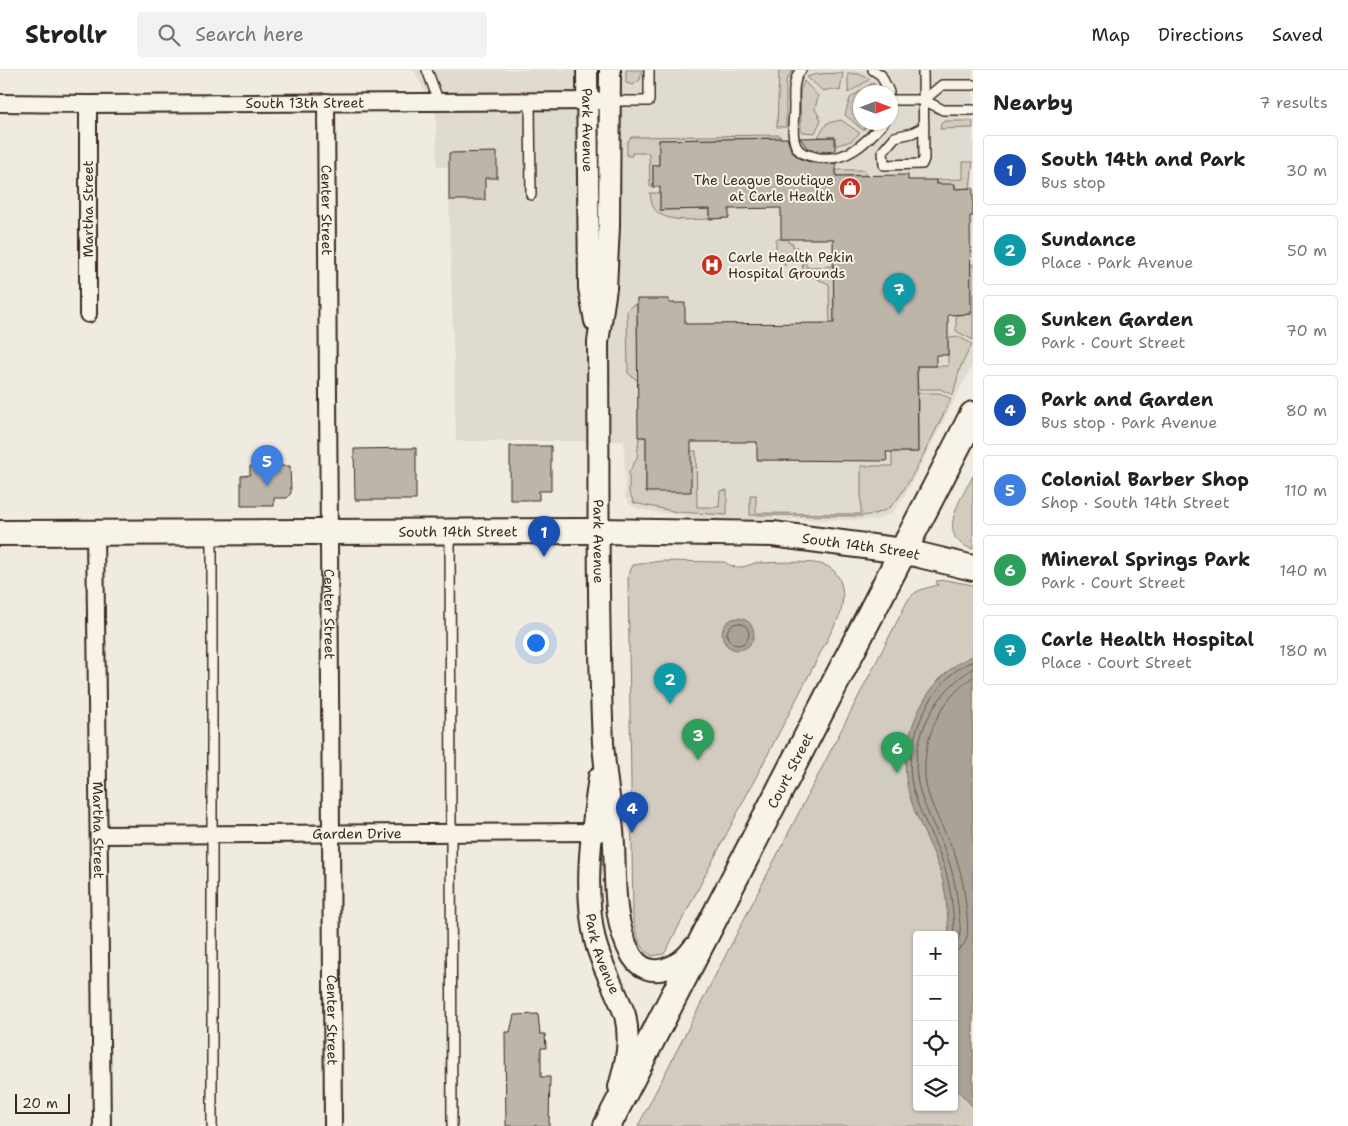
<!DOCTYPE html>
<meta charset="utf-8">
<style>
body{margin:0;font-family:"Shantell Sans",sans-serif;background:#f2f2f2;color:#222}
.controls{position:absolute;right:15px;bottom:15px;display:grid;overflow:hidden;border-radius:5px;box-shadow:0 1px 4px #0004}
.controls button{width:45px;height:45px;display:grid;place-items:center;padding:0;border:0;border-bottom:1px solid #e0e0e0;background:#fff;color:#222;font:25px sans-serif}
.compass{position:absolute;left:853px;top:15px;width:45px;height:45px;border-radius:50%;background:#fff;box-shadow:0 1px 4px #0004;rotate:90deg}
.scale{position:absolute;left:15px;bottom:12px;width:55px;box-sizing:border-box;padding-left:5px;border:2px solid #3b2a1e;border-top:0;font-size:14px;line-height:18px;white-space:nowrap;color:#3b2a1e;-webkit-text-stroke:4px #f7f3e8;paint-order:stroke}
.you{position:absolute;left:535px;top:572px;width:18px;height:18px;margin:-12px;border:4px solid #fff;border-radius:50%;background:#1a73e8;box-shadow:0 0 0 8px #1a73e833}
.badge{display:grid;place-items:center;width:32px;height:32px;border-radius:50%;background:#1a73e8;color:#fff;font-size:16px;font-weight:700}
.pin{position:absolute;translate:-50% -41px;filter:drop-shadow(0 1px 2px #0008)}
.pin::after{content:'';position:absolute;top:26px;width:18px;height:15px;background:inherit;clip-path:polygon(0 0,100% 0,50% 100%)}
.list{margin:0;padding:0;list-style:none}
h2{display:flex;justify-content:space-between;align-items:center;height:65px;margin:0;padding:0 20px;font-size:21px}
h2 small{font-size:16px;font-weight:400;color:#767676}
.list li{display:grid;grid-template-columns:32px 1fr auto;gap:15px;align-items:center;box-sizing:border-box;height:70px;margin:0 10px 10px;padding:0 10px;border:1px solid #e0e0e0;border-radius:5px}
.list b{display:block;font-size:19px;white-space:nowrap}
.list p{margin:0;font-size:16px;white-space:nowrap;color:#767676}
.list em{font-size:16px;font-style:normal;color:#767676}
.icon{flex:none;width:28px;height:28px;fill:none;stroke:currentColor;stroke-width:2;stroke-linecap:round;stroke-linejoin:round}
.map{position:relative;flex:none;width:973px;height:1056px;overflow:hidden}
header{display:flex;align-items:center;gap:30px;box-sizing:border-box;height:70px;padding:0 25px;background:#fff;border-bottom:1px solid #e0e0e0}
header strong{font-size:24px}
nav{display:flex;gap:28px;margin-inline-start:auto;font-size:18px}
.search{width:350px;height:45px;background:#f2f2f2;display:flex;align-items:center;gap:12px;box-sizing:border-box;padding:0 18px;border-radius:5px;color:#767676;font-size:19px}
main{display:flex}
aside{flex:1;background:#fff}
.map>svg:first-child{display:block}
</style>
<header>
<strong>Strollr</strong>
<div class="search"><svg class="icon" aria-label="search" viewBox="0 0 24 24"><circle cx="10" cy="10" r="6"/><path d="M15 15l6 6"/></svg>Search here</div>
<nav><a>Map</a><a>Directions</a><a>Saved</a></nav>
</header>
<main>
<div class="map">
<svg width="973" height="1056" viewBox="0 0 973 1056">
<rect width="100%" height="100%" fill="#efebe0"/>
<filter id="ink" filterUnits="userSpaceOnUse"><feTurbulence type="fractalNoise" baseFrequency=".02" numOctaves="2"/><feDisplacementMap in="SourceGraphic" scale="10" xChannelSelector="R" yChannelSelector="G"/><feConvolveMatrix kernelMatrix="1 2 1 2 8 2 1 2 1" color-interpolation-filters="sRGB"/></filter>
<g filter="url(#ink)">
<path fill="#e0dbd0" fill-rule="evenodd" d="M414,0H973V294L904,427L892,443L877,450L706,449L640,440L631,436L625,427L624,371H456L448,97H437L436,45ZM861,22H891V52H861Z"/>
<path fill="#d1cbc0" stroke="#867a6f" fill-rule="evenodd" d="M626,0H642L640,10L633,15L626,13Z
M779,0H793L786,11V57H777Z
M843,3L840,21L832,19L823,21L807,7L816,4Z
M848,3L859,4L870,9L848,23Z
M804,11L818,26L815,39L821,50L815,63L801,62L800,21Z
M873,13L878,22H861V52L869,53L863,60L845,45L850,28Z
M841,50L860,63L851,71L835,76V67H818L827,53Z
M944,51H973V58L940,59L941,54Z
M779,65L806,106L781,68L659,70V95H653V117H650L649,83H632V86H627V73L631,67Z
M963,92H973L970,118L955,119V115L936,114V110L963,109Z
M836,100H865V111L862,123L861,105L836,106Z
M650,123H660V140L710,139V149C695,149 664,154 654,138C651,134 651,128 650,123Z
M776,169H788L789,173H793V177H797V182H802V187H805L806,197L834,196V259L830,260L829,214L803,203L802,188L786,189L785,196L776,180Z
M970,194H973V270L956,261V245L971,244Z
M633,235H637L638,311L628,303L627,240Z
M959,267L972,274L960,298L953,325L940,319H918L917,296H948V268Z
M918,323H940L951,329C940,351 906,425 890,437C882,443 871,445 861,446L750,445V425H756V443L861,444V396H892V382H918Z
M639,367H646V422L686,381H696L697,437H719L720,421L727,420V445L677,442L634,433L629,422V402L637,388Z
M973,406V479C933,468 962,427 973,406Z
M661,491L725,492C733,499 744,498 754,493C771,493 809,490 824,495C845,502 845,528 840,545L667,879L664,884L652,886C639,878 636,864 633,849L628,506L633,495Z
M946,510L973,515V1056H638L908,530C917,518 925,519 938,515L936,511ZM917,865H954V1037H917Z"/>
<path fill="#aaa296" stroke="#7e7266" d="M722 564a16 16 0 1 1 32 0a16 16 0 1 1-32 0Z
M973,586V1037L954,1016V865H949C947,838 946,812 935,787C925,762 909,736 906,708C901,663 928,603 973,586Z"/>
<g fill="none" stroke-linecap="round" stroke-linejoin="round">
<path stroke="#675a4e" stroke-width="1" d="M727 564a11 11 0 1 1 22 0a11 11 0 1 1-22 0Z
M954,865C954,838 950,812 941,787C931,761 915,736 911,709C905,668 933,606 973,591
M954,874C963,867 960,856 959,846C957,824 954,804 946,783C936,758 921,734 917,708C911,664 938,620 973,598
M954,882C970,875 968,861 967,847C965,823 962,802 953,780C943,756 926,730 925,705C923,666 941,629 973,607"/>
</g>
<path fill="#bdb5aa" stroke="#3b2a1e" d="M835,67V81L826,82L807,78L800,68Z
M787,68L792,82L801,89L814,93L836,94V106L908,105V110H936V114H955V119L973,118V146H970L971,244L948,245V285H936V296H917L918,382H886L887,391L757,390V372H691V422H646V367H638L637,229H669V233H685V254L834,253L833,169H781V138L729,139V148L710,149V139L660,140V117H653V95H659V70Z
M497,82V108H485V130H449V83Z
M510,376H551V421H539V430H510Z
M416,378V430H355L354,379Z
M250,396H290L291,423L287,428H274V436H241V406L250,405Z
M538,944L540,964H545L546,978H541V1007H550L549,1056H506L505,962H510L514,945Z"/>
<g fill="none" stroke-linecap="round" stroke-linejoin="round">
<g stroke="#3b2a1e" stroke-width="12">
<path id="service" d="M427,0L439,32
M801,0C792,11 794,24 794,37C794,48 791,66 796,76C800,84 807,85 815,87C845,94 866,73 884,52
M873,0L881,5L889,22
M923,0L924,89L922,94L884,95L883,81L895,67L912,63L924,57
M973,15H942L924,30L943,40H973
M893,30H924
M530,31L531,125
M610,31H649V0
M450,462L452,1056
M212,464V1056"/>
</g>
<g stroke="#3b2a1e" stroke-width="20">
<g id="minor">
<path id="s1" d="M326,32L333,1056"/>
<path id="s2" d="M0,33L88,34L610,31"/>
<path d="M88,34V244"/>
<path id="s3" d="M95,462L102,1056"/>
<path id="s4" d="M99,765L603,762"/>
</g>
</g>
<g stroke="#3b2a1e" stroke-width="24">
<g id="tertiary">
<path id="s5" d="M587,0L589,218L595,251"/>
<path id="s6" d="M610,0L609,156L606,218L598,272C599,406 597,540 603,673C605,702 610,731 613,760C617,801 610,849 632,886C649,913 680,897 694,877"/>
<path id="s7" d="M599,707C592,760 583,817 595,870C601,896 616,920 625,945C631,971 626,992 619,1017"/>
</g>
</g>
<g stroke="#3b2a1e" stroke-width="28">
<g id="secondary">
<path id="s8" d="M0,463L600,461L773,464L903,481L973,498"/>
</g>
</g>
<g stroke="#3b2a1e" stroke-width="30">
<g id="primary">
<path id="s9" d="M607,1056L973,345"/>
</g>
</g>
<use href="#service" stroke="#f7f3e8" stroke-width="9"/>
<use href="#minor" stroke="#f7f3e8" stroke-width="16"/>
<use href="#tertiary" stroke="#f7f3e8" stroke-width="20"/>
<use href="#secondary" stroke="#f7f3e8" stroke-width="24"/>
<use href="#primary" stroke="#f7f3e8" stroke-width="26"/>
</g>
</g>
<defs>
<g id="shop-disc" transform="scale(1.125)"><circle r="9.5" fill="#c8321e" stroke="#f7f3e8"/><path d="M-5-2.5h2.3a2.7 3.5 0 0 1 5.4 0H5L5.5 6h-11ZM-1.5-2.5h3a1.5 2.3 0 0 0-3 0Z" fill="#fff"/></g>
<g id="hospital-disc" transform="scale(1.125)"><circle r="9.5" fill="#c8321e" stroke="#f7f3e8"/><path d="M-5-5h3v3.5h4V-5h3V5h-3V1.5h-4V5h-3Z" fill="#fff"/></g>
</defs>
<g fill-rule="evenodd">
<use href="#shop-disc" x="850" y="118"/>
<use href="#hospital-disc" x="712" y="195"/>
</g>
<g text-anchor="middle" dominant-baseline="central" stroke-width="4" stroke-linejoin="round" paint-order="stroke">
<g font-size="14" fill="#3b2a1e" stroke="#f7f3e8">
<text stroke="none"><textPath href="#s2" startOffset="305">South 13th Street</textPath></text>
<text stroke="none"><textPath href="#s5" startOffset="60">Park Avenue</textPath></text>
<text transform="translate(88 139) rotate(-90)">Martha Street</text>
<text stroke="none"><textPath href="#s1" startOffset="108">Center Street</textPath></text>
<text stroke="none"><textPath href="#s8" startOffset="458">South 14th Street</textPath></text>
<text stroke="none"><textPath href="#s6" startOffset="472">Park Avenue</textPath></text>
<text stroke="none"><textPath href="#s8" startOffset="862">South 14th Street</textPath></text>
<text stroke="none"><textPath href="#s1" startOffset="512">Center Street</textPath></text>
<text stroke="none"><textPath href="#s9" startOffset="400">Court Street</textPath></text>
<text stroke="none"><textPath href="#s3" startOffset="298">Martha Street</textPath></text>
<text stroke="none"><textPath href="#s4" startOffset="258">Garden Drive</textPath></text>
<text stroke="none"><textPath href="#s7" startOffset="179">Park Avenue</textPath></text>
<text stroke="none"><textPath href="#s1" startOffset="918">Center Street</textPath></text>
</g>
<g font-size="14" fill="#3b2a1e" stroke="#f7f3e8" text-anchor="end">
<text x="834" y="110">The League Boutique<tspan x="834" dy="16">at Carle Health</tspan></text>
<text x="728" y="187" text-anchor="start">Carle Health Pekin<tspan x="728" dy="16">Hospital Grounds</tspan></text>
</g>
</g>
</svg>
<div class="controls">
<button>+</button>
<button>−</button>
<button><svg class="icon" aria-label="locate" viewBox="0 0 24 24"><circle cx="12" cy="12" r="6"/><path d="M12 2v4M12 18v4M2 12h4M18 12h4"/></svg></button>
<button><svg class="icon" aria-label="layers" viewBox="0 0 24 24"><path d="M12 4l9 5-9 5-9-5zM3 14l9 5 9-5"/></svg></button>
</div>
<svg class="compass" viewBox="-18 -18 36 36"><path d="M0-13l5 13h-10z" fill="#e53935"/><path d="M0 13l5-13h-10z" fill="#767676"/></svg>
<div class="scale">20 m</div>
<div class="you"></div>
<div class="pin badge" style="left:544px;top:487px;background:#1a4fb4">1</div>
<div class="pin badge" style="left:670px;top:634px;background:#0f9aa8">2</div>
<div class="pin badge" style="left:698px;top:690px;background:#2e9e5b">3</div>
<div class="pin badge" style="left:632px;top:763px;background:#1a4fb4">4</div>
<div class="pin badge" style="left:267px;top:416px;background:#3f7fe0">5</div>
<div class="pin badge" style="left:897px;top:703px;background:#2e9e5b">6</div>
<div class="pin badge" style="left:899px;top:244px;background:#0f9aa8">7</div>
</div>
<aside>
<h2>Nearby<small>7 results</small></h2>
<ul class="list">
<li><span class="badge" style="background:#1a4fb4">1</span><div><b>South 14th and Park</b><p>Bus stop</p></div><em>30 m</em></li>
<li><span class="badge" style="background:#0f9aa8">2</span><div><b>Sundance</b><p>Place · Park Avenue</p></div><em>50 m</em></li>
<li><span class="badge" style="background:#2e9e5b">3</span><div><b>Sunken Garden</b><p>Park · Court Street</p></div><em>70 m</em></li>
<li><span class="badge" style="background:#1a4fb4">4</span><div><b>Park and Garden</b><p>Bus stop · Park Avenue</p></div><em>80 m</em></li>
<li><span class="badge" style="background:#3f7fe0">5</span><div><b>Colonial Barber Shop</b><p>Shop · South 14th Street</p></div><em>110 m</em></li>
<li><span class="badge" style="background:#2e9e5b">6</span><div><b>Mineral Springs Park</b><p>Park · Court Street</p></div><em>140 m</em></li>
<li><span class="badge" style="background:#0f9aa8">7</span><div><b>Carle Health Hospital</b><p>Place · Court Street</p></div><em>180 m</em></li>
</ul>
</aside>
</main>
